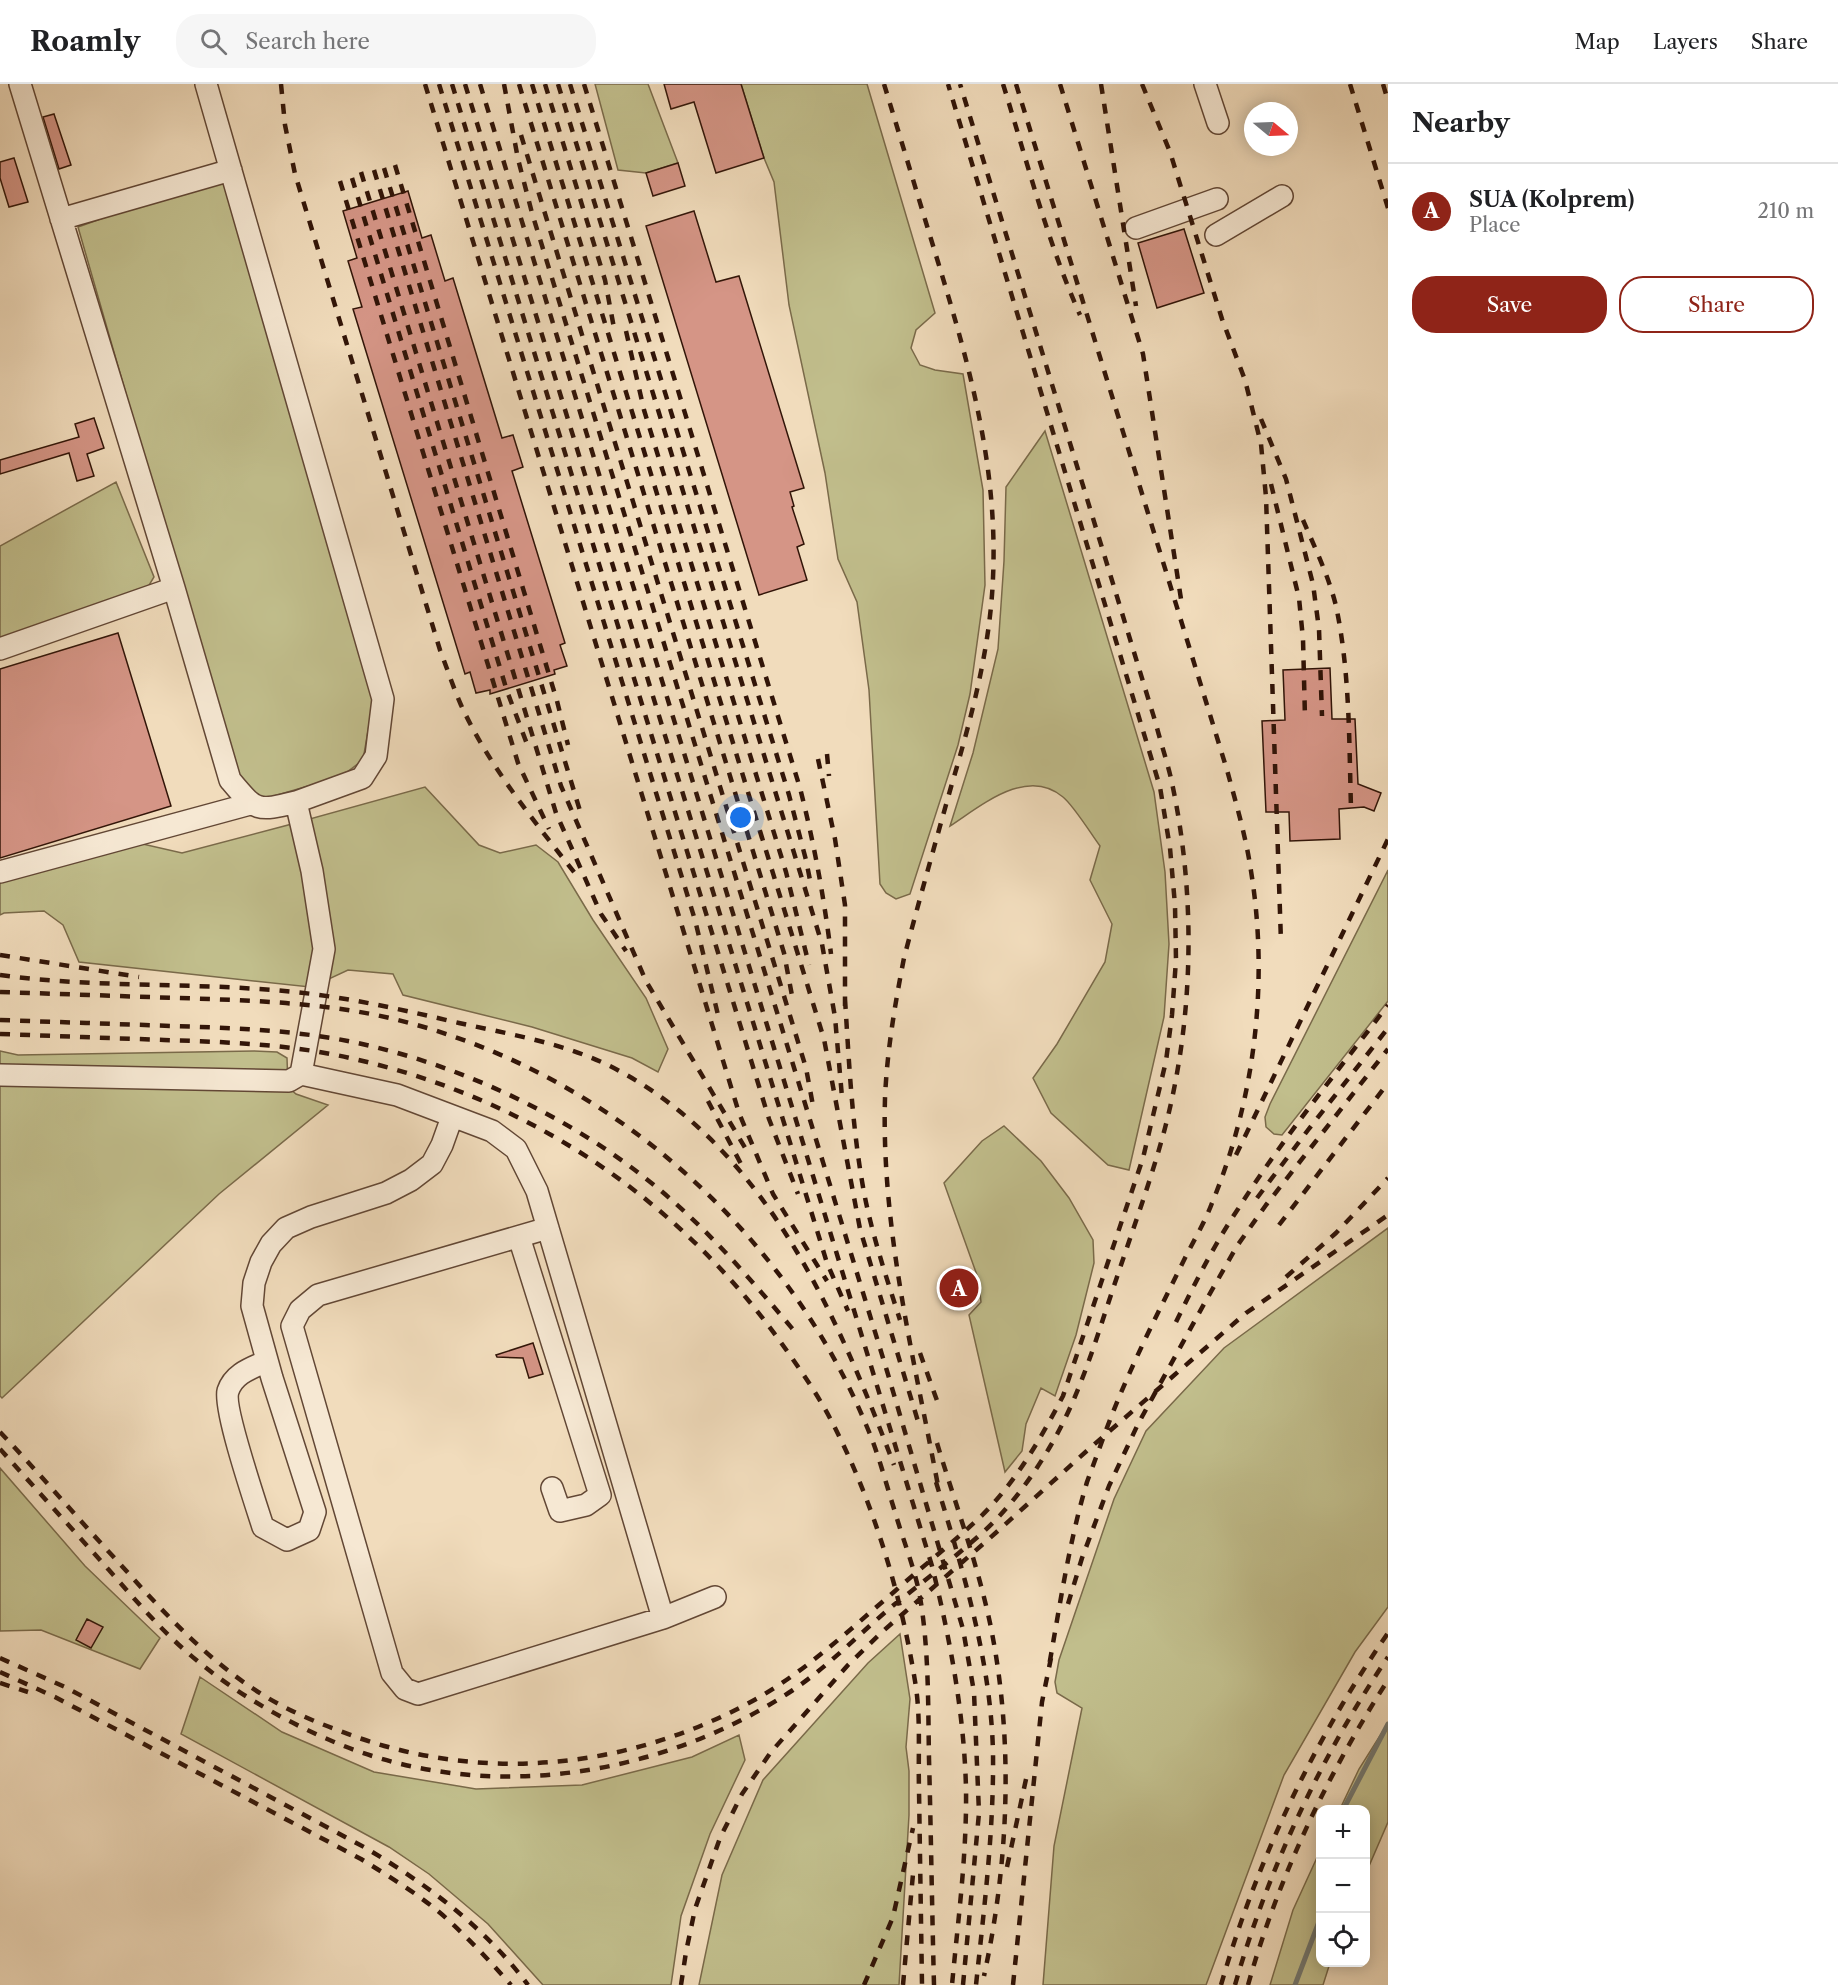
<!DOCTYPE html>
<meta charset="utf-8">
<style>
body{margin:0;font-family:"Libre Caslon Text",serif;background:#f6f6f6;color:#202124}
.controls{position:absolute;right:18px;bottom:18px;display:grid;overflow:hidden;border-radius:12px;box-shadow:0 3px 15px #0003}
.controls button{width:54px;height:54px;display:grid;place-items:center;padding:0;border:0;border-bottom:2px solid #e0e0e0;background:#fff;color:#202124;font:30px sans-serif}
.compass{position:absolute;left:1244px;top:18px;width:54px;height:54px;border-radius:50%;background:#fff;box-shadow:0 3px 15px #0003;rotate:109deg}
.you{position:absolute;left:741px;top:734px;width:21px;height:21px;margin:-15px;border:4px solid #fff;border-radius:50%;background:#1a73e8;box-shadow:0 0 0 9px #1a73e833}
.badge{display:grid;place-items:center;width:39px;height:39px;border-radius:50%;background:#8f2418;color:#fff;font-size:20px;font-weight:700}
.pin{position:absolute;translate:-50% -50%;border:3px solid #fff;box-shadow:0 2px 6px #0006}
.list{margin:0;padding:0;list-style:none}
h2{display:flex;justify-content:space-between;align-items:center;height:78px;margin:0;padding:0 24px;font-size:26px}
h2 small{font-size:20px;font-weight:400;color:#757577}
.list li{display:grid;grid-template-columns:39px 1fr auto;gap:18px;align-items:center;box-sizing:border-box;height:96px;padding:0 24px;border-top:2px solid #e0e0e0}
.list b{display:block;font-size:22px;white-space:nowrap}
.list p{margin:0;font-size:20px;white-space:nowrap;color:#757577}
.list em{font-size:20px;font-style:normal;color:#757577}
.actions{display:flex;gap:12px;padding:18px 24px}
.actions a{flex:1;padding:14px 0;border:2px solid #8f2418;border-radius:24px;text-align:center;font-size:21px;color:#8f2418}
.actions .main{background:#8f2418;color:#fff}
.icon{flex:none;width:33px;height:33px;fill:none;stroke:currentColor;stroke-width:2;stroke-linecap:round;stroke-linejoin:round}
.map{position:relative;flex:none;width:1388px;height:1901px;overflow:hidden}
header{display:flex;align-items:center;gap:36px;box-sizing:border-box;height:84px;padding:0 30px;background:#fff;border-bottom:2px solid #e0e0e0}
header strong{font-size:28px}
nav{display:flex;gap:33px;margin-inline-start:auto;font-size:21px}
.search{width:420px;height:54px;background:#f6f6f6;display:flex;align-items:center;gap:15px;box-sizing:border-box;padding:0 21px;border-radius:24px;color:#757577;font-size:22px}
main{display:flex}
aside{flex:1;background:#fff}
.map>svg:first-child{display:block}
</style>
<header>
<strong>Roamly</strong>
<div class="search"><svg class="icon" aria-label="search" viewBox="0 0 24 24"><circle cx="10" cy="10" r="6"/><path d="M15 15l6 6"/></svg>Search here</div>
<nav><a>Map</a><a>Layers</a><a>Share</a></nav>
</header>
<main>
<div class="map">
<svg width="1388" height="1901" viewBox="0 0 1388 1901">
<rect width="100%" height="100%" fill="#f1dcbc"/>
<filter id="stains"><feTurbulence type="fractalNoise" baseFrequency=".00333" numOctaves="4"/><feColorMatrix values="0 0 0 0 .2 0 0 0 0 .09 0 0 0 0 .02 0 0 0 .5 -.17"/></filter>
<radialGradient id="worn" r=".72"><stop offset=".6" stop-color="#630" stop-opacity="0"/><stop offset="1" stop-color="#630" stop-opacity=".3"/></radialGradient>
<path fill="#c1be8c" stroke="#7a6a4a" stroke-width="1.5" d="M595,0H648L678,79L646,89L618,86Z
M741,0H867L935,229L916,246L911,264L920,281L935,286L963,290L983,406L985,501L970,610L958,661L910,810L896,815L886,809L880,800L869,606L857,518L838,475L825,389L789,221L774,98L764,74Z
M215,94L225,98L374,612L363,676L347,688L329,696L267,714L255,711L235,689L78,143Z
M1045,347L1154,708L1165,788L1169,860L1164,933L1129,1086L1108,1081L1051,1029L1033,994L1057,960L1105,878L1112,840L1090,796L1100,762C1091,750 1074,722 1063,713C1027,682 981,722 950,742L973,669L998,565L1004,477L1006,403Z
M116,398L154,493L148,503L0,554V462Z
M425,703L479,761L500,769L536,761L558,778L593,836L646,914L668,965L658,988L632,974L532,943L403,911L393,890L348,886L329,895L306,736Z
M292,740L318,864L310,903L79,878L63,841L44,827L4,829L0,831V796L134,758L182,769Z
M1388,786V917L1282,1051L1274,1050L1266,1043L1265,1033L1270,1020Z
M0,967L18,971L254,967L277,968L287,974L288,1003L296,1010L328,1021L219,1110L2,1314L0,1312Z
M1004,1042L1041,1077L1069,1114L1093,1156L1094,1179L1076,1251L1055,1312L1041,1304L1026,1340L1022,1367L1005,1388L969,1231L981,1218L978,1194L944,1099L982,1057Z
M1388,1144V1523L1355,1568L1284,1691L1206,1901H1043L1054,1762L1082,1624L1057,1609L1055,1598L1059,1576L1114,1415L1146,1347L1224,1264Z
M0,1384L85,1482L160,1554L140,1585L41,1546L0,1547Z
M900,1550L910,1615L906,1663L909,1687V1731L899,1901H699L722,1791L763,1696L868,1579Z
M200,1593L282,1648L374,1688L476,1705L582,1701L692,1673L739,1651L745,1676L710,1750L681,1832L671,1901H543L488,1840L429,1790L389,1763L181,1650Z
M1388,1639V1738L1366,1789V1726L1340,1725L1359,1685Z
M1320,1767V1878L1330,1879L1323,1901H1270L1293,1826Z"/>
<g fill="none" stroke-linecap="round" stroke-linejoin="round">
<path stroke="#727871" stroke-width="5" d="M1343,1726L1388,1640
M1295,1901L1320,1835"/>
</g>
<path fill="#d59586" stroke="#321508" stroke-width="1.5" d="M664,0H741L764,74L716,89L694,18L671,25Z
M54,30L71,81L59,85L43,33Z
M14,74L28,118L9,123L0,94V78Z
M678,79L685,102L653,112L646,89Z
M408,107L422,154L431,151L445,197L453,194L502,354L513,351L523,383L512,387L565,559L560,561L567,582L554,586L555,590L490,610V606L476,609L470,588L465,590L353,225L362,223L348,177L357,174L343,127Z
M694,127L716,198L739,192L804,404L790,408L794,422L792,423L804,460L797,463L807,496L759,511L646,142Z
M1184,145L1204,209L1157,224L1138,159Z
M94,334L104,364L87,370L94,392L77,397L69,369L0,390V376L79,353L75,340Z
M118,549L171,722L0,774V585Z
M1330,584L1332,635H1355L1358,700L1381,709L1374,727L1364,723L1339,725L1340,755L1290,757L1289,728H1266L1262,637L1285,636L1283,586Z
M967,1187L975,1213L951,1221L942,1195Z
M533,1259L543,1290L529,1294L523,1274L497,1273L496,1271Z
M87,1535L103,1543L91,1564L76,1556Z"/>
<g fill="none" stroke-linecap="round" stroke-linejoin="round">
<g stroke="#624735" stroke-width="24">
<path id="minor" d="M20,0L174,504L230,696C256,727 256,728 296,718
M1205,0L1218,39
M61,135L231,86
M1136,144L1217,115
M1216,151L1282,112
M0,565L174,504
M0,788L250,720
M301,990L397,1011L492,1047L516,1065L537,1107L663,1534L418,1610L405,1605L392,1589L292,1242L300,1226L318,1211L548,1144
M0,991L289,997L301,990L324,865L312,787L296,718L362,694L376,672L383,615L206,0
M519,1153L600,1411L586,1421L560,1427L552,1404
M267,1277C252,1284 234,1289 228,1307C223,1323 256,1421 263,1443L287,1456L309,1446L315,1428L272,1294L252,1222L254,1199L261,1178L271,1160L286,1144L311,1133L386,1109L411,1096L432,1080L442,1061L452,1033
M663,1534L715,1513"/>
</g>
<use href="#minor" stroke="#f6e8d3" stroke-width="21"/>
<path stroke="#321508" stroke-width="4.5" stroke-dasharray="10 10" stroke-linecap="butt" d="M281,0L285,41L295,90L440,566C447,584 453,603 461,621C490,684 535,738 577,792
M425,0L739,1029L773,1110L827,1197
M439,0L695,836L719,935
M452,0L769,1035L798,1110
M465,0L827,1179L848,1227
M480,0L932,1482C950,1555 964,1628 966,1704C967,1770 958,1836 952,1901
M504,0L518,75L532,129L887,1287L963,1545L974,1608L979,1729L963,1901
M519,0L784,869L793,917
M532,0L762,754
M545,0L605,196L614,244
M558,0L822,860L835,933L842,1013
M570,0L789,711L806,776L811,801
M584,0L800,704C814,759 824,813 831,870
M884,0C902,59 920,119 938,178C970,283 998,384 993,494C990,566 971,635 951,703C935,760 919,817 904,874C895,920 887,967 885,1014C881,1146 915,1278 939,1407
M1003,0C1027,77 1047,157 1080,231
M1016,0L1227,686C1236,719 1246,753 1251,787C1269,898 1255,1015 1212,1119C1205,1138 1194,1156 1185,1174C1158,1229 1130,1283 1108,1341C1101,1360 1094,1379 1087,1398C1069,1458 1060,1521 1049,1582
M1060,0L1143,270L1181,515
M1101,0L1136,222
M1142,0L1170,68L1222,235L1245,296L1261,360L1266,413L1281,858
M1350,0L1388,124
M1383,0L1388,17
M521,51L806,984L814,1027
M395,81L557,617L568,661
M384,84L581,730
M374,86L561,702L646,897L747,1067
M361,88L556,729L601,830L626,867
M352,94L507,607L527,660
M340,97L518,679L549,745
M626,247L644,326L786,788L809,881
M1261,335L1286,395L1313,500L1319,545L1322,632
M1271,400L1299,514L1303,555L1305,634
M1303,436C1315,464 1329,493 1336,522C1350,588 1349,657 1351,724
M827,670L829,692
M818,675L835,755L845,821V922
M760,747L824,955L860,1145L920,1344
M0,871L139,893
M0,891C86,903 173,899 259,905C329,909 391,923 459,939C509,950 563,959 610,982C764,1060 836,1228 894,1381
M0,908C59,910 119,912 178,914C243,916 307,918 371,930C591,974 782,1137 867,1343C879,1371 886,1400 895,1428C903,1456 915,1485 920,1513C929,1566 928,1621 929,1675C931,1750 932,1826 934,1901
M845,915C849,978 852,1041 863,1103C871,1148 886,1192 900,1236
M0,936C58,938 115,940 173,942C233,944 294,946 353,958C468,982 588,1041 675,1119C720,1159 758,1204 796,1249
M0,950C55,952 109,954 164,956C226,958 289,960 350,974C526,1013 677,1113 782,1260C800,1285 818,1311 832,1338C873,1417 901,1510 915,1597C921,1632 918,1670 919,1706C920,1771 921,1836 922,1901
M708,1017L741,1080
M1236,1071L1388,755
M1257,1114L1308,1046L1388,944
M1279,1141L1388,999
M1286,1193L1336,1149L1388,1094
M1176,1238C1195,1199 1214,1161 1238,1125C1283,1054 1337,988 1388,921
M920,1269L940,1325
M0,1348C41,1391 80,1437 121,1481C164,1529 208,1577 263,1611C286,1625 310,1636 335,1645C471,1700 619,1688 747,1620C802,1591 848,1547 895,1507C922,1483 950,1461 976,1437C1013,1403 1040,1356 1063,1312L1143,1074L1166,977L1172,931L1176,876L1175,821L1170,764L1160,703L948,0
M937,1359C955,1419 977,1478 990,1539C1014,1655 1009,1777 984,1892
M0,1365C36,1405 73,1446 109,1486C132,1512 154,1538 179,1561C227,1605 284,1638 344,1662C491,1720 663,1692 793,1606C830,1581 861,1548 895,1520C924,1497 954,1474 982,1449C1009,1425 1033,1392 1051,1361C1082,1308 1098,1248 1118,1190C1134,1142 1152,1093 1165,1044C1194,933 1196,812 1172,699C1168,680 1161,660 1156,640L960,0
M936,1398C963,1487 991,1576 993,1669C994,1746 984,1825 976,1901
M1068,1520L1082,1474L1109,1402L1138,1340L1204,1220L1237,1162L1266,1121L1388,965
M0,1574L65,1603L364,1763C425,1799 485,1843 528,1901
M0,1588L55,1613L361,1775C390,1793 420,1811 446,1834C469,1855 490,1877 511,1901
M0,1599L28,1608
M1007,1783L1028,1686
M681,1901L686,1868L695,1825L720,1754L742,1710L771,1668L848,1581L882,1548L990,1454L1090,1364L1246,1229L1388,1131
M864,1901L893,1833L913,1744
M903,1901L913,1790
M1013,1901L1042,1618L1051,1574
M1221,1901C1257,1776 1314,1656 1388,1549
M1235,1901C1268,1786 1321,1672 1388,1573
M1248,1901C1278,1794 1328,1689 1388,1596"/>
</g>
<rect width="100%" height="100%" filter="url(#stains)"/>
<rect width="100%" height="100%" fill="url(#worn)"/>
</svg>
<div class="controls">
<button>+</button>
<button>−</button>
<button><svg class="icon" aria-label="locate" viewBox="0 0 24 24"><circle cx="12" cy="12" r="6"/><path d="M12 2v4M12 18v4M2 12h4M18 12h4"/></svg></button>
</div>
<svg class="compass" viewBox="-18 -18 36 36"><path d="M0-13l5 13h-10z" fill="#e53935"/><path d="M0 13l5-13h-10z" fill="#757577"/></svg>
<div class="you"></div>
<div class="pin badge" style="left:959px;top:1204px">A</div>
</div>
<aside>
<h2>Nearby<small></small></h2>
<ul class="list">
<li><span class="badge">A</span><div><b>SUA (Kolprem)</b><p>Place</p></div><em>210 m</em></li>
</ul>
<div class="actions"><a class="main">Save</a><a>Share</a></div>
</aside>
</main>
